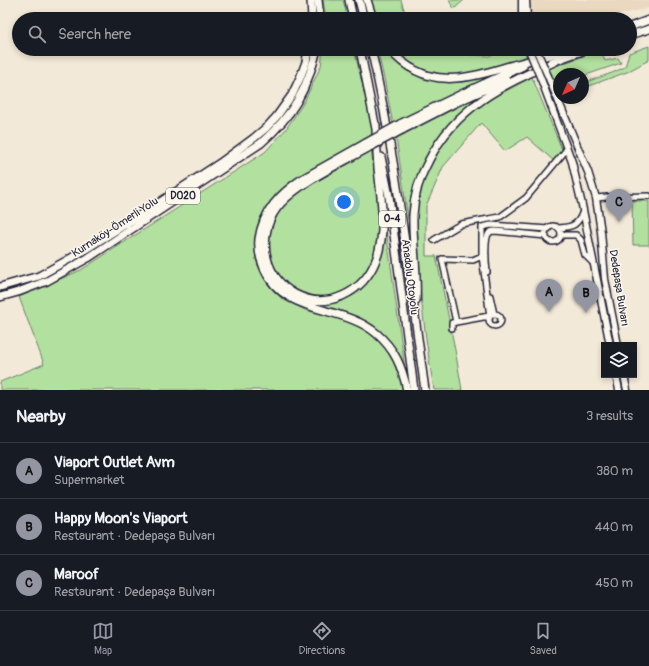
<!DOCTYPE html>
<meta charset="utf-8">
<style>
body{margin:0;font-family:Pangolin,sans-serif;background:#20242c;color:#f1f3f6}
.controls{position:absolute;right:12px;bottom:12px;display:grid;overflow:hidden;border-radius:0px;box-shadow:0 2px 6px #0003}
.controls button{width:36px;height:36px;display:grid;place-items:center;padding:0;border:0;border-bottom:1px solid #363941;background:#171b24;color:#f1f3f6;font:20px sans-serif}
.compass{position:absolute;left:553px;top:68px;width:36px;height:36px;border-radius:50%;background:#171b24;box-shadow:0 2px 6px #0003;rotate:225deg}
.you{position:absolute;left:344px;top:202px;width:14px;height:14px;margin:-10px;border:3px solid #fff;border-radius:50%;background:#1a73e8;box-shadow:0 0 0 6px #1a73e833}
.badge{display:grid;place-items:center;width:26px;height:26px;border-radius:50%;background:#9495a2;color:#111;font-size:13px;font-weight:700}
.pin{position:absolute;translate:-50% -33px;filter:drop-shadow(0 1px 2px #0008)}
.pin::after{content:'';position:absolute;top:21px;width:14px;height:12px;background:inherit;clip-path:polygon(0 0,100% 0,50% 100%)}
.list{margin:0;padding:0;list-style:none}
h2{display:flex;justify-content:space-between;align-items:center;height:52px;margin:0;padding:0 16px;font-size:17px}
h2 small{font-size:13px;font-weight:400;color:#9ea1a6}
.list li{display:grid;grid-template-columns:26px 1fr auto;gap:12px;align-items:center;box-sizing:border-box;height:56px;padding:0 16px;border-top:1px solid #363941}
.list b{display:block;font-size:15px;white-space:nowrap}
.list p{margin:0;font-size:13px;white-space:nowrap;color:#9ea1a6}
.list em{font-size:13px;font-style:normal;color:#9ea1a6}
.icon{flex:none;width:22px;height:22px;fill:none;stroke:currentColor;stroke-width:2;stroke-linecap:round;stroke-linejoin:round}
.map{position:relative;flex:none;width:649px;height:390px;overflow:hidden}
.search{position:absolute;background:#171b24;box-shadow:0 2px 6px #0003;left:12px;right:12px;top:12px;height:44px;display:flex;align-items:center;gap:10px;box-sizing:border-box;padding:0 14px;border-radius:22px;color:#9ea1a6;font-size:15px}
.sheet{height:220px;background:#171b24}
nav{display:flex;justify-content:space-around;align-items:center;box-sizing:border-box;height:56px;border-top:1px solid #363941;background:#171b24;font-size:11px;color:#9ea1a6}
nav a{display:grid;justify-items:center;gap:2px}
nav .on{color:#9495a2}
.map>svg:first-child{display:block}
</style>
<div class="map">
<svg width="649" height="390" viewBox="0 0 649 390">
<rect width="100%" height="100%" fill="#f3e9d8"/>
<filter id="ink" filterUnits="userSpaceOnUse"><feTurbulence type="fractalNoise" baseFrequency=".025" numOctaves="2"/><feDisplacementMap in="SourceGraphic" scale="8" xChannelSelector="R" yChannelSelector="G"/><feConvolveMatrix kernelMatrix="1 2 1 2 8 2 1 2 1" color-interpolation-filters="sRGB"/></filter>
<g filter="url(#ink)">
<path fill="#ead8c0" d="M528,0H649V8L601,19H531Z"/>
<path fill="#b2e09f" stroke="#6a816d" d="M323,0H343L348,19H326Z
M371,0H401L407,19H377Z
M449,0H464L454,9Z
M649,46V60L627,72L583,88V83L612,73L625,67L629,53Z
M323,49H354L374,133L294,182L271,203L259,224L257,255L268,283L282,299L305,310L348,321L367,331L384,346L398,367L403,390H0V382L44,364L19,297L81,270L265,152L286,129L304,102L321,66Z
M377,49H385L405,68L461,81L486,76L487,78L393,124L384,78Z
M394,49H424L444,54H462L489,56L505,49H524L527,58C480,73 433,93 394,49Z
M602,53L605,61L618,58L621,63L583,76V74H559V85L554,82L548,69L589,54Z
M532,77L563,152L555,162L527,137L505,151L481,123L443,167L426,206V256H436C445,301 455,345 462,390H434C428,355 423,320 420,285C418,270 416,255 415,239C414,192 430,147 467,115C486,99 511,89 532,77Z
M495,88L477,99L458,115L440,137L412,209L410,232L396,137Z
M371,150C376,186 386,229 370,263L371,264C368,270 364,277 359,282C307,328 236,257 284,205C294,194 308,187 321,179C338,169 354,159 371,150Z
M632,201H649V245H633Z
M385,222L406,377L383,337L308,302H327L367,281Z"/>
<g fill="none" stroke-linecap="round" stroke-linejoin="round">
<g stroke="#22223b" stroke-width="8">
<path id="minor" d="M596,198L607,197L649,196
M545 234a8 8 0 1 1 16 0a8 8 0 1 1-16 0Z
M559,228C573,227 578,225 583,211
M561,235H576L581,240L585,255L593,263
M434,240L461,224L500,217L526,198L567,149
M487,272C486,264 484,239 489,233C491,231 492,231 495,231L546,236
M490,296L494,314
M489 320a6 6 0 1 1 12 0a6 6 0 1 1-12 0Z
M490,317L482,256V227L491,225L548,229
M456,322L489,316
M452,328V323L456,322L442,259L473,260L482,256"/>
</g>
<g stroke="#22223b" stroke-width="9">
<path id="major" d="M522,0V19
M526,0L527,19
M548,76L588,172L596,198L601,232L605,279L618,345
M541,79L572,162L582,205L610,345
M616,375L619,390
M624,375L627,390"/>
</g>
<g stroke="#22223b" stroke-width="10">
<path id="highway" d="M311,0L312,19
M318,0L320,19
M349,0L353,19
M359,0L364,19
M367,0L373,19
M630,27L649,20
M630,35L649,29
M360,49L376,129
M371,49C397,161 409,276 425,390
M389,49C426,92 467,79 513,65C532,60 551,55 569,49
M551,62L588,49
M400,124L464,93L523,66
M402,130L457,102L506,80
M366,143L302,179C280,194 263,211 259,239C258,249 260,259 264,268C284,316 342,304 376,333C395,349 402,367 407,390
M368,148C340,164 303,180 281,203C256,230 261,276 295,294C327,311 363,293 376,260C387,231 381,198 378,168C377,154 376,139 376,125
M381,157L389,196L414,390
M0,287L39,276L73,257L145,212L220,163L254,138L267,127L277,116L292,95L300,78L306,62L308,49
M0,297L18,292L47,281L88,258L261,143C293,115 307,90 317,49
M416,300C418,272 412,244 413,215C414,196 420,176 429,160C456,106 503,85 556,61"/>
</g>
<use href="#minor" stroke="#fbf7ec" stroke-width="5"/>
<use href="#major" stroke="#fbf7ec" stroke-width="6"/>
<use href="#highway" stroke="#fbf7ec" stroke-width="7"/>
<g stroke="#22223b" stroke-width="9" stroke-linecap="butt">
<path id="major-bridge" d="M536,49L548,76
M529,50L541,79"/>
</g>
<g stroke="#22223b" stroke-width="10" stroke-linecap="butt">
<path id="highway-bridge" d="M366,143L400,124
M368,148L402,130"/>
</g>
<use href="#major-bridge" stroke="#fbf7ec" stroke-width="6"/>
<use href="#highway-bridge" stroke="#fbf7ec" stroke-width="7"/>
</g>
</g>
<g text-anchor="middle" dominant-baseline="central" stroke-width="3" stroke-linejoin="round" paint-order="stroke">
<g fill="#fbf7ec" stroke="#636270" stroke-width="1">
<rect x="166" y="188" width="34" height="16" rx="3"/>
<rect x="379" y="211" width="26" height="16" rx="3"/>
</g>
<g font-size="10" font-weight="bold" fill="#22223b">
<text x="183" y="196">D020</text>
<text x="392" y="219">O-4</text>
</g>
<g font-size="11" fill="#22223b" stroke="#fbf7ec">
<text transform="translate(115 227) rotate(-33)">Kurnaköy-Ömerli Yolu</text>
<text transform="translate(410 277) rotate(83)">Anadolu Otoyolu</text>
<text transform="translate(619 288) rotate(81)">Dedepaşa Bulvarı</text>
</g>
</g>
</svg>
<div class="controls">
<button><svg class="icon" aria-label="layers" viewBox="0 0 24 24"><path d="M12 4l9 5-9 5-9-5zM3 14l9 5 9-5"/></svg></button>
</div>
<svg class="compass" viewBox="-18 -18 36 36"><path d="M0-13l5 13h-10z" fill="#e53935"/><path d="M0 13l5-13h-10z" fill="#9ea1a6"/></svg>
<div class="you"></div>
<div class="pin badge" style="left:549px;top:312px">A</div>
<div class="pin badge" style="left:586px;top:313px">B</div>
<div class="pin badge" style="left:619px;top:222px">C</div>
<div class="search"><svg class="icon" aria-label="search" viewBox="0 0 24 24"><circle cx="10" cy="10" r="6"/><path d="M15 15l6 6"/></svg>Search here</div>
</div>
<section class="sheet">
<h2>Nearby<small>3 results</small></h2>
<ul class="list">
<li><span class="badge">A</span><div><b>Viaport Outlet Avm</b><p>Supermarket</p></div><em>380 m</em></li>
<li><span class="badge">B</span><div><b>Happy Moon's Viaport</b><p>Restaurant · Dedepaşa Bulvarı</p></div><em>440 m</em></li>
<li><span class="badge">C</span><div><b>Maroof</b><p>Restaurant · Dedepaşa Bulvarı</p></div><em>450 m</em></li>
</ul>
</section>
<nav>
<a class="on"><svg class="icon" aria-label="map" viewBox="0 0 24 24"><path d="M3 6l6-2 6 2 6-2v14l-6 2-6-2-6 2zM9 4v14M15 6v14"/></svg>Map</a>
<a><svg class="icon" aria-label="directions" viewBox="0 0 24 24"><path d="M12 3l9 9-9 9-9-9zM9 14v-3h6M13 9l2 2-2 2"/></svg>Directions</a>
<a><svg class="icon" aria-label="saved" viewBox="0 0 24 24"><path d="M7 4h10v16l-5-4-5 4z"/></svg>Saved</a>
</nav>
